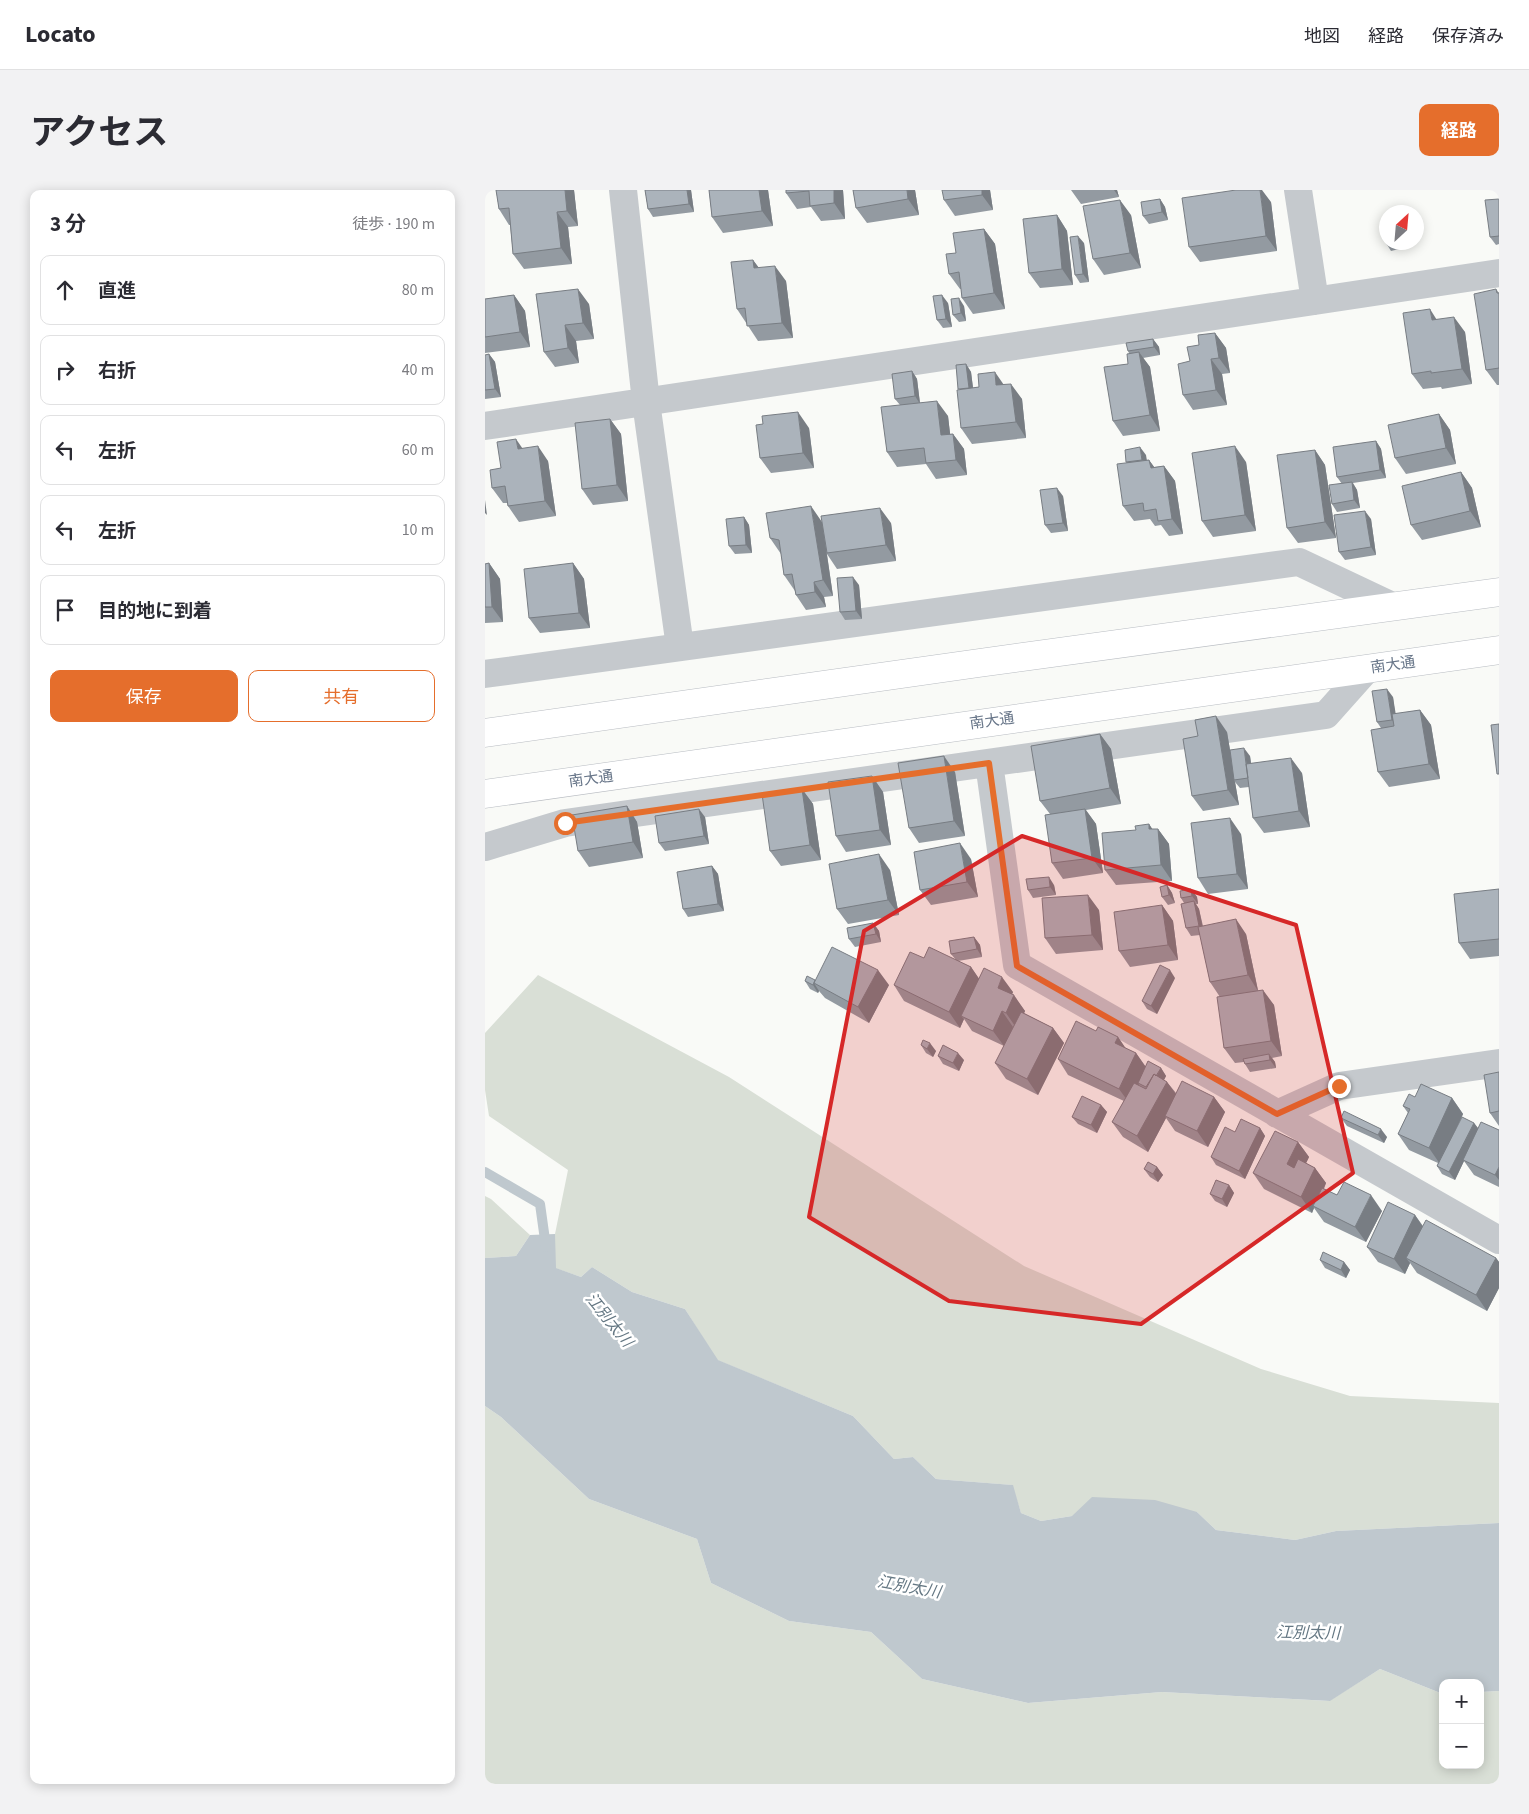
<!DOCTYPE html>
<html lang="ja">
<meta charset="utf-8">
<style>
body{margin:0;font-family:"Source Sans 3","Noto Sans JP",sans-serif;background:#f2f2f3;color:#2b2b33}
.controls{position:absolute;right:15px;bottom:15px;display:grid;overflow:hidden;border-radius:10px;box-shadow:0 2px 12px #0003}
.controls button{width:45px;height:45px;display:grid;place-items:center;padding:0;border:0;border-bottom:1px solid #e1e1e2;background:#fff;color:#2b2b33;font:25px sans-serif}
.compass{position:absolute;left:894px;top:15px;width:45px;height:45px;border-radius:50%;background:#fff;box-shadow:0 2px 12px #0003;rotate:26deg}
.stop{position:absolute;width:15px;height:15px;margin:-11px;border:4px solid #e56e2c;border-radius:50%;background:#fff}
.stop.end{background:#e56e2c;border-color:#fff;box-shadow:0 1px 5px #0008}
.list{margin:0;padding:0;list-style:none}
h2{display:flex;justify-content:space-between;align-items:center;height:65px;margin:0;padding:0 20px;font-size:21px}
h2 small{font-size:16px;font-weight:400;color:#7c7c81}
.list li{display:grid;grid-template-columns:32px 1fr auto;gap:15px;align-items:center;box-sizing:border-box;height:70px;margin:0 10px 10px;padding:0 10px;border:1px solid #e1e1e2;border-radius:10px}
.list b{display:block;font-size:19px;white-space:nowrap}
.list em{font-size:16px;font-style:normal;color:#7c7c81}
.actions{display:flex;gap:10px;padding:15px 20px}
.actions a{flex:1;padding:11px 0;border:1px solid #e56e2c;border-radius:10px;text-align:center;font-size:18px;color:#e56e2c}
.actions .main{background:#e56e2c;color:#fff}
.icon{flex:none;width:28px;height:28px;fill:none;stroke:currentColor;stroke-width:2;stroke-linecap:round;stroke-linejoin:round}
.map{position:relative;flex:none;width:1014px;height:1594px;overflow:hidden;border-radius:10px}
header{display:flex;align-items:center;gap:30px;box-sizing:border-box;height:70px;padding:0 25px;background:#fff;border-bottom:1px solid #e1e1e2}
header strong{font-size:24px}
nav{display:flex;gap:28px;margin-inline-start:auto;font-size:18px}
.intro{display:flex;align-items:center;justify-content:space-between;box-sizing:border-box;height:120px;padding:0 30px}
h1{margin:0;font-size:35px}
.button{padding:12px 22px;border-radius:10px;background:#e56e2c;color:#fff;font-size:18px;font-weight:700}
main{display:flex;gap:30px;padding:0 30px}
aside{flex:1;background:#fff;border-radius:10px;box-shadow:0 2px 12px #0003}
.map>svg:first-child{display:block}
</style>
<header>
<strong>Locato</strong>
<nav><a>地図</a><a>経路</a><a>保存済み</a></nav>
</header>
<div class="intro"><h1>アクセス</h1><a class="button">経路</a></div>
<main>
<aside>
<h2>3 分<small>徒歩 · 190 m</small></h2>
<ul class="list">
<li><svg class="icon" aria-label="ahead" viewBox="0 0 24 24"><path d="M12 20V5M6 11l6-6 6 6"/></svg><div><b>直進</b></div><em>80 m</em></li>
<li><svg class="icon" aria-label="right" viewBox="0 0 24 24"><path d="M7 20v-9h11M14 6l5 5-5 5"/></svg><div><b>右折</b></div><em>40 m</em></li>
<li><svg class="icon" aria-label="left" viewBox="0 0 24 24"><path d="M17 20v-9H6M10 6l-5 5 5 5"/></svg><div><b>左折</b></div><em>60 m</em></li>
<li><svg class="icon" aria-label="left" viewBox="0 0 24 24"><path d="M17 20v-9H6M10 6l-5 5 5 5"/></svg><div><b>左折</b></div><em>10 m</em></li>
<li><svg class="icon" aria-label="arrive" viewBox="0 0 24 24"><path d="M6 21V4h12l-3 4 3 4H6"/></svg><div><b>目的地に到着</b></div></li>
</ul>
<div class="actions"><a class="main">保存</a><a>共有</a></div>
</aside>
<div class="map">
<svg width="1014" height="1594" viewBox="0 0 1014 1594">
<rect width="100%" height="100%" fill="#f9faf7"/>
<path fill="#d9dfd6" d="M53,785L244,887L539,1076L776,1179L865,1206L1014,1213V1333L851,1341L810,1350L731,1340L712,1322L587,1326L556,1331L536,1323L527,1295L451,1289L428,1267L409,1269L368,1226L232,1170L200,1119L147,1102L107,1077L96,1087L70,1078V1044L83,980L4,926L0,900V843Z
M0,1006L6,1009L45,1045L31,1066L0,1068Z
M0,1216L16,1227L104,1309L212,1349L226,1393L304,1431L386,1442L437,1489L543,1513L677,1502L844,1511L895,1479L958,1504V1575H995V1502L1014,1501V1594H0Z"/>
<path fill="#bfc8ce" d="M70,1044L71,1078L96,1087L107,1077L147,1102L200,1119L233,1170L368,1226L409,1269L428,1267L451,1289L528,1295L536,1323L556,1331L587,1326L607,1307L670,1310L712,1322L731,1340L810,1350L851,1341L1014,1333V1501L995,1502V1493H958V1504L895,1479L845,1511L677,1502L543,1513L437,1489L386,1442L304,1431L226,1393L212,1349L104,1309L16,1227L0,1216V1068L31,1066L45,1045Z"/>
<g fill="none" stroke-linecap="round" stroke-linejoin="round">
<path stroke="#bfc8ce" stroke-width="10" d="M0,982L55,1014L61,1057"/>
<g stroke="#b8bcc2" stroke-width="29">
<path id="secondary" d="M0,543L494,473L1014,402
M0,604L1014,460"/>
</g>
<path stroke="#c5c9cd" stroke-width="28" d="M138,0L161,212L195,457
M813,0L830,111
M0,236L1014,83
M0,484L814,372L907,416
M504,573L532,775L1014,1050
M0,657L80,633L841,525L882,479
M792,924L854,896L1014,873"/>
<use href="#secondary" stroke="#fff" stroke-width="28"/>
</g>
<path fill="#939aa1" d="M11,0H89L93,36L83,37L87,74L39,79L28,64L25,35H24L14,19Z
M160,0H206L209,22L168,27L163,19Z
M224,0H283L288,36L238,43L227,27Z
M301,0H358L360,29L336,31L326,17L312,19L301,3Z
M368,0H430L434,25L382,33L371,18Z
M505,0L508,20L470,26L459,10Z
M586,0H632L634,7L596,14Z
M675,9L680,17L683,30L664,34L658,26Z
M1014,9V54L1011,55L1005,47Z
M786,12L792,61L715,72L704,57Z
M572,25L582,41L588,95L555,98L544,83Z
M646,25L656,78L619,85L608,69Z
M499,39L510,54L520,119L488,124L477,108L476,99H475L464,84L471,63Z
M902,52H921L922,57L906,61L901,53Z
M599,53L604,92L595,93L590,85Z
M268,70L274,78L301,91L308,148L273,151L252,119Z
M1011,99L1014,103V195H1012L1001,180Z
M51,104L104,114L109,149L91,151L94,173L70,177L59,162Z
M29,105L40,121L45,157L0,163V109Z
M463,113L467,137L458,138L452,130Z
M479,116L481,131L474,132L468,125Z
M952,129L980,142L987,194L957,199L956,197L938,199L927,184Z
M730,143L741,158L745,183L737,184L742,215L708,220L698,205L705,171L714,155Z
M668,149L674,157L675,165L658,168L665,177L675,241L638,246L628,231L643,174L644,163L643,161Z
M4,164L10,172L16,207L0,209V165Z
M481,174L486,182L488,198L518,194L537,209L541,248L487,254L476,238Z
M427,181L432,189L435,213L463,226L465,244H468L479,259L482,285L451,289L441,274L412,277L402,262L415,215L410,209Z
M954,224L965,240L971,274L921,284L910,268Z
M125,229L136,244L143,311L108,315L97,299Z
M324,238L329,278L286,283L275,268Z
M891,251L896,259L901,288L868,293L872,300L875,318L852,322L847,314L857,294L852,287Z
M37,258L63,271L71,326L34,332L23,316L22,313H18L7,298L16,278Z
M830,260L840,275L851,348L813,353L802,338Z
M661,265V270H664L669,277L679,276L690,291L698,344L684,346L676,335L670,336L665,329L649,331L638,316L642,273L641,272Z
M761,272L771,341L728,347L717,331Z
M976,282L987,298L996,337L937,350L926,335Z
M578,306L583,341L566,343L560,335Z
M259,327L264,335L267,363L250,364L244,356Z
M886,329L891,365L860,370L854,362Z
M337,332L406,333L411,371L352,379L342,364L348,406L339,407L341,417L321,420L311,405L310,401L299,385L296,364L285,348Z
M4,373L15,389L18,432L0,433V374Z
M88,373L99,389L105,438L55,443L44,428Z
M374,395L377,429L360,430L355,422Z
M908,507L910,524L935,520L946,535L955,589L904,597L893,582L896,538L892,532Z
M742,542L745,560L765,566L766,573L817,583L825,637L779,643L768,628L764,597L755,598L750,592L754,615L718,621L707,606Z
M615,544L626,559L636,614L601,620L611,634L618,683L578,689L567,673L565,624L555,611Z
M470,582L480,646L434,653L424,638Z
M387,586L398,602L406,655L361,662L351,646Z
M317,599L328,614L336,670L296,676L285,661Z
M142,616L152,632L158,668L104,677L93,661Z
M220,627L224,654L180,661L174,653Z
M664,634L667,639H673L684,654L687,691L631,695L620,680L651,640Z
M756,644L763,699L723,704L713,688Z
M486,669L493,707L446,715L435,700Z
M227,676L233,684L239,721L203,727L198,719Z
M405,680L414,725L363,734L352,719Z
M569,695L571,705L548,708L543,700Z
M682,695L687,703L690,713L683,715L677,707Z
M706,699L712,707L713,714H711L714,719L718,736L761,744L773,800L789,815L797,866L787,868L790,872L791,878L765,882L760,874L759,872L750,873L739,858L735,807L725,792L715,745L706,746L701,738L699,713L696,708Z
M1014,699V766L985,769L974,753Z
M677,715L688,731L693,770L645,777L634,761Z
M614,720L618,760L571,764L560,748Z
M388,733L394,741L396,752L370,757L364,749Z
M489,747L495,755L497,767L473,771L486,777L494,789L528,802L527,804L540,821L539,823L568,838L579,853L553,905L521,889L510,873L519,856L487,841L479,829L475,838L419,811L409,795L439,768L471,770L466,764Z
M690,788L672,824L662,819L657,811Z
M330,790L404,795L384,833L340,808L334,801L333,803L325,799L320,791Z
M611,841L633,847L640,858L651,863L661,877L676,878L681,886L679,890L682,892L691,903L729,907L740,922L723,957L690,941L681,928L663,962L638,947L627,932L639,911L583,885L573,869Z
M436,855L451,861L448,867L441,863Z
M453,866L479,870L474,881L458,874Z
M1014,882V936L1005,923Z
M930,907L967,908L978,924L971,939L989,933L993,938L1014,940V997L989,985L979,971L970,990L957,984L952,976L953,973L924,960L913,944L923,923L918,916Z
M616,915L622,922L612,943L593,934L587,927Z
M856,928L902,947L899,953L862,936Z
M775,938L780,946L760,989L731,975L726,967L750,942Z
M813,952L824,967L821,973L830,978L841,993L839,999L852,1005L897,1021L881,1052L839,1032L829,1018L827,1023L779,999L768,983Z
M672,977L678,985L673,992L665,987L659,979Z
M744,995L749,1003L742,1017L730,1011L725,1004Z
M930,1025L938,1036L1011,1068L1014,1072V1098L1002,1121L932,1083L925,1073L920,1084L893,1072L882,1057Z
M835,1070L859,1072L865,1080L861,1088L840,1078Z"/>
<path fill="#787d83" d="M80,0H89L93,36L82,21Z
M202,0H206L209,22L204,14Z
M274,0H283L288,36L277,21Z
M349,0H358L360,29L349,13Z
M422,0H430L434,25L423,9Z
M497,0H505L508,20L497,5Z
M629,0H632L634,7Z
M775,0H777L786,12L792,61L781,46Z
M675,9L680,17L683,30L677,22Z
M635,10L646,25L656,78L645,63Z
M72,22L83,37L87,74L76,58Z
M572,25L582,41L588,95L577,79Z
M499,39L510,54L520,119L509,103Z
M593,46L599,53L604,92L598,84Z
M268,70L279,85L269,78Z
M290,76L301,91L308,148L297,133Z
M93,99L104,114L109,149L98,133Z
M29,105L40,121L45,157L35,142Z
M457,105L463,113L467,137L461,129Z
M474,108L479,116L481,131L476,123Z
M945,119L955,135L947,130Z
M969,127L980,142L987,194L977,179Z
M80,135L91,151L94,173L83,158Z
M730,143L741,158L745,183L734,168Z
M668,149L674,157L675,165L669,157Z
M654,162L665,177L675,241L665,225Z
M4,164L10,172L16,207L10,199Z
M726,169L737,184L742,215L731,200Z
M481,174L486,182L489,206L484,198Z
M427,181L432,189L435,214L430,206Z
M510,182L521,198L511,195Z
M526,194L537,209L541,248L531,232Z
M452,211L463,226L467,260L456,245Z
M313,222L324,238L329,278L318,263Z
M954,224L965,240L971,274L961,258Z
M125,229L136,244L143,311L132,295Z
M468,244L479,259L482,285L471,270Z
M31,249L42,265L33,259Z
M891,251L896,259L901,288L895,280Z
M53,256L63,271L71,326L60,311Z
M750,256L761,272L771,341L760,325Z
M655,257L661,265L663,277L657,270Z
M830,260L840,275L851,348L840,332Z
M664,270L675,285L666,278Z
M679,276L690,291L698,344L687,329Z
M976,282L987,298L996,337L985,321Z
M867,292L872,300L875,318L869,310Z
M572,298L578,306L583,341L578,333Z
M0,310L2,325L0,323Z
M326,316L337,332L348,406L338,390Z
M395,318L406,333L411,371L401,355Z
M880,321L886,329L891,365L886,357Z
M259,327L264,335L267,363L261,355Z
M4,373L15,389L18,432L7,417Z
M88,373L99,389L105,438L94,423Z
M368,387L374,395L377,429L371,421Z
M329,392L339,407L341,417L330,402Z
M902,499L908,507L913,538L907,530Z
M935,520L946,535L955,589L944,574Z
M731,526L742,542L750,590H749L750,592L754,615L743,600Z
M615,544L626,559L636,614L625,598Z
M759,558L765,566L769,596L764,588Z
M459,566L470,582L480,646L469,631Z
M806,568L817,583L825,637L814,621Z
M387,586L398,602L406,655L395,640Z
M317,599L328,614L336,670L325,655Z
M142,616L152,632L158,668L148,652Z
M214,619L220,627L224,654L219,646Z
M600,619L611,634L618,683L607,668Z
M745,628L756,644L763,699L752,684Z
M664,634L674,649L673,639L684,654L687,691L676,675L664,639Z
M475,653L486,669L493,707L482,692Z
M394,664L405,680L414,725L403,710Z
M227,676L233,684L239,721L233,714Z
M564,687L569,695L571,705L565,697Z
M682,695L687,703L690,713L684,705Z
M706,699L712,707L713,714L707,706Z
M603,705L614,720L618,760L607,745Z
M709,711L714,719L719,744L714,736Z
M677,715L688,731L693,770L683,755Z
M751,729L761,744L773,801L763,785Z
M388,733L394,741L396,752L391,744Z
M489,747L495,755L497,767L492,759Z
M486,777L497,793L476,826L479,829L475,838L464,822Z
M393,780L404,795L384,833L373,817Z
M685,780L690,788L672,824L666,816Z
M517,787L528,802L523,813L513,798Z
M329,793L334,801L333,803L328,795Z
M778,800L789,815L797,866L786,851Z
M529,805L540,821L532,839L521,823Z
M517,821L528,837L519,856L508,841Z
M568,838L579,853L553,905L542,889Z
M633,847L644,863L630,853Z
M445,853L451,861L448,867L442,859Z
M473,863L479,870L474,881L468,873Z
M651,863L662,879L653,893L654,895L645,914L634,899Z
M784,864L790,872L791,878L785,870Z
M676,878L681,886L670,907L665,899Z
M682,892L693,907L680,926L681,928L663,962L652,946Z
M729,907L740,922L723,957L712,941Z
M967,908L978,924L955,974L944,958Z
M616,915L622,922L612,943L606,935Z
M989,933L995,941L978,970L979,971L970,990L964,982Z
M775,938L780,946L760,989L754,981Z
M896,939L902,947L899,953L893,945Z
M813,952L824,967L813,990L802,974Z
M672,977L678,985L673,992L668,984Z
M1014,977V990L1010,985Z
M830,978L841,993L830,1017L828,1016L829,1018L827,1023L816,1007Z
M744,995L749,1003L742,1017L737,1009Z
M886,1005L897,1021L881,1052L870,1037Z
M930,1025L940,1040L921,1068L925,1073L920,1084L909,1069Z
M1011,1068L1014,1072V1098L1002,1121L991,1105Z
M859,1072L865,1080L861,1088L856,1080Z"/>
<path fill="#abb3bb" stroke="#787d83" d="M11,0H80L82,21L72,22L76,58L28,64L24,18L14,19Z
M160,0H202L204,14L163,19Z
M224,0H274L277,21L227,27Z
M301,0H349V13L325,16L324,1L301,3Z
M368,0H422L423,9L371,18Z
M457,0H497V5L459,10Z
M751,0H775L781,46L704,57L697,8Z
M675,9L677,22L658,26L656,12Z
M1014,9V46L1005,47L1000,10Z
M635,10L645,63L608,69L598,16Z
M572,25L577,79L544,83L538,29Z
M902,31V52H903L901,53L896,33Z
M499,39L509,103L477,108L474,82L464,84L461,64L471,63L468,43Z
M593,46L598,84L590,85L585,47Z
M268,70L269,78L290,76L297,133L262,136L260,118L252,119L246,72Z
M93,99L98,133L80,135L83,158L59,162L51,104Z
M1011,99L1012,103H1014V178L1001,180L989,104Z
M29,105L35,142L0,147V109Z
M457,105L461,129L452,130L448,106Z
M474,108L476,123L468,125L466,109Z
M945,119L947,130L969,127L977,179L946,183V181L927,184L918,123Z
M730,143L734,168L726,169L731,200L698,205L693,174L705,171L702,157L714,155L713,145Z
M668,149L669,157L643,161L641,153Z
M654,162L665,225L628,231L619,177L643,174L642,164Z
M4,164L10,199L0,200V165Z
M481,174L484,198L473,199L471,175Z
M427,181L430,206L410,209L407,184Z
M510,182L511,195L526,194L531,232L476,238L472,200L494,197L493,184Z
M452,211L456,245L468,244L471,270L441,273L439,258L402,262L396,217Z
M313,222L318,263L275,268L271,235L278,234L277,226Z
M954,224L961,258L910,268L903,235Z
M125,229L132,295L97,299L90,233Z
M31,249L33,259L53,256L60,311L23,316L20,296L7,298L5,280L16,278L12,252Z
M891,251L895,280L852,287L848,257Z
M750,256L760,325L717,331L707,263Z
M655,257L657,270L641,272L640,260Z
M830,260L840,332L802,338L792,265Z
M664,270L666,278L679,276L687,329L673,331L671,319L659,321L658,313L638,316L632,274Z
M976,282L985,321L926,335L917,296Z
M867,292L869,310L847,314L844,295Z
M572,298L578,333L560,335L555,300Z
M326,316L338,390L329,392L330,402L311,405L307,384L299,385L294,350L285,348L281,323Z
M395,318L401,355L342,363L336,326Z
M880,321L886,357L854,362L849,325Z
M259,327L261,355L244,356L241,329Z
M4,373L7,417H0V374Z
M88,373L94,423L44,428L39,379Z
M368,387L371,421L355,422L352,388Z
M902,499L907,530L892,532L887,501Z
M935,520L944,574L893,582L886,540L909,536L907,524Z
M731,526L743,600L707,606L698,549L713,546L710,530Z
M1014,534V584H1012L1006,535Z
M615,544L625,598L555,611L546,556Z
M759,558L763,588L749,590L745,560Z
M459,566L469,631L424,638L413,573Z
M806,568L814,621L768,628L761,574Z
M387,586L395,640L351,646L343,592Z
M317,599L325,655L285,661L277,604Z
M142,616L148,652L93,661L87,625Z
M214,619L219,646L174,653L170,626Z
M600,619L607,668L567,673L560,625Z
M745,628L752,684L713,688L706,633Z
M664,634V639H673L676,675L620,680L617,643L651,640L650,636Z
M475,653L482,692L435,700L429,662Z
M394,664L403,710L352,719L344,674Z
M227,676L233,714L198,719L192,682Z
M564,687L565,697L543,700L541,689Z
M682,695L684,705L677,707L675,697Z
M706,699L707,706L696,708L695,701Z
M1014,699V749L974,753L969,704Z
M603,705L607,745L560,748L557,708Z
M709,711L714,736L701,738L696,714Z
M677,715L683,755L634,761L629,722Z
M751,729L763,785L725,792L713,737Z
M388,733L391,744L364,749L362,738Z
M489,747L492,759L466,764L464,751Z
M347,757L393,780L373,817L329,793Z
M444,757L486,777L464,822L409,795L425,762L439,768Z
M675,775L685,780L666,816L657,811Z
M499,778L517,787L513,798L529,805L521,823L517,821L508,841L476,826Z
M322,786L330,790L328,795L320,791Z
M778,800L786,851L739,858L732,807Z
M536,822L568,838L542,889L510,873Z
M591,831L611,841L613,837L633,847L630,853L651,863L634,899L573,869Z
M438,850L445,853L442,859L436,855Z
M458,855L473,863L468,873L453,866Z
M784,864L785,870L760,874L758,869Z
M663,871L676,878L671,886L669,884L661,897L653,893Z
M1014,882V921L1005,923L999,885Z
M669,884L682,892L652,946L627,932L649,893L661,899Z
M697,891L729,907L712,941L680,926Z
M936,894L967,908L944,958L913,944L925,919L918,916L924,904L930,907Z
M597,906L616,915L606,935L587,927Z
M859,921L896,939L893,945L856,928Z
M977,927L989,933L964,982L952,976Z
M756,929L775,938L754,981L726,967L740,937L750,942Z
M996,932L1014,940V977L1010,985L978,970Z
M790,941L813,952L802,974L809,978L813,969L830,978L816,1007L768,983Z
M663,972L672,977L668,984L659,979Z
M731,990L744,995L737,1009L725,1004Z
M859,992L886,1005L870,1037L828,1016L837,998L852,1005Z
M903,1012L930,1025L909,1069L882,1057Z
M941,1030L1011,1068L991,1105L921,1068Z
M838,1062L859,1072L856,1080L835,1070Z"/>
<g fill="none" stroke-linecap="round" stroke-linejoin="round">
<path stroke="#e56e2c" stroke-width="6" d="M80,633L504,573L532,776L792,924L854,896"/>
</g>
<path fill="#d62828" fill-opacity="0.2" stroke="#d62828" stroke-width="4" stroke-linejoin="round" d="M537,646L811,735L868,983L656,1134L464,1111L324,1027L379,741Z"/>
<g text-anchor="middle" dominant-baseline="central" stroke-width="5" stroke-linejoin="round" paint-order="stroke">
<g font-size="15" fill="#687689" stroke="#fff">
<text transform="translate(908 475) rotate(-8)">南大通</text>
<text transform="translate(507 531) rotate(-8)">南大通</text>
<text transform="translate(106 589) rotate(-8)">南大通</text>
</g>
<g font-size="16" font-style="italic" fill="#647783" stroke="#fff">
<text transform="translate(124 1130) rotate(51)">江別太川</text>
<text transform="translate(424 1397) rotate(10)">江別太川</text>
<text transform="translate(823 1443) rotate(1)">江別太川</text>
</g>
</g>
</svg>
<div class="controls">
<button>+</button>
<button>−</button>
</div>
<svg class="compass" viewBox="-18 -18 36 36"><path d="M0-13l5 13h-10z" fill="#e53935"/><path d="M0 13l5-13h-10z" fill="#7c7c81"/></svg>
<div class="stop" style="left:80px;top:633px"></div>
<div class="stop end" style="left:854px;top:896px"></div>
</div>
</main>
